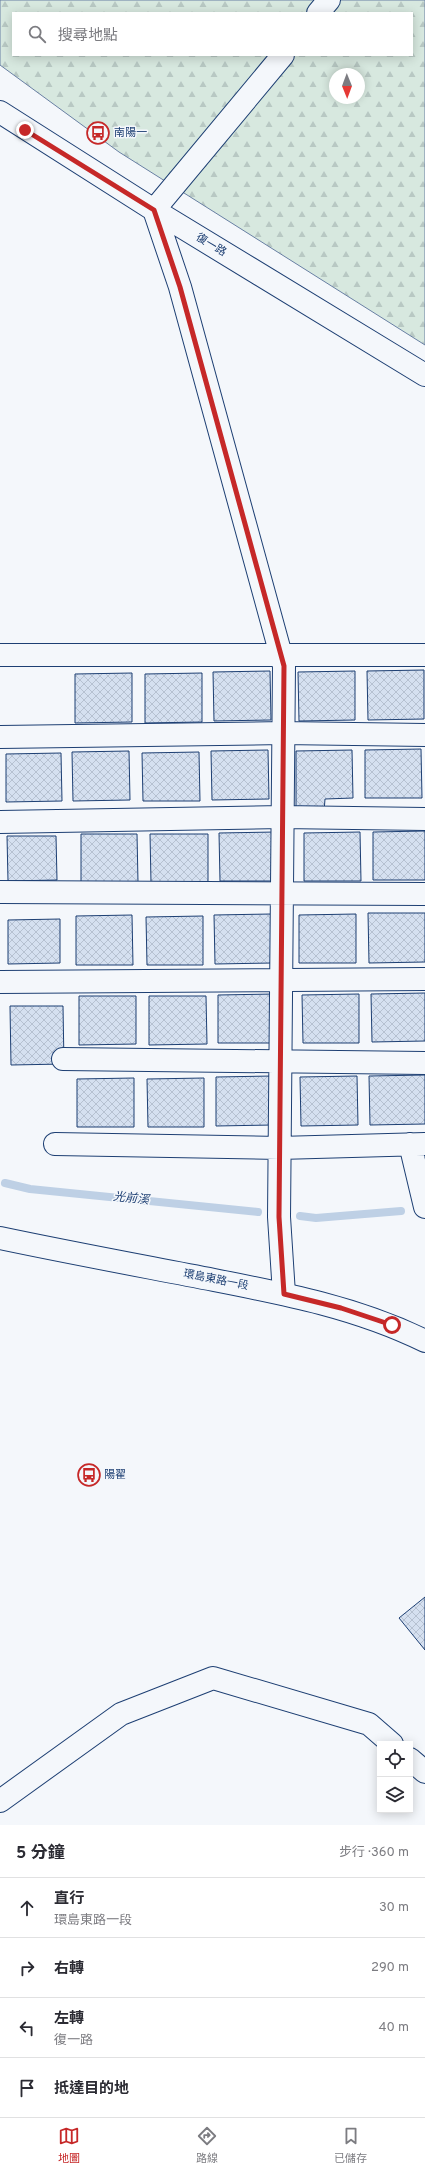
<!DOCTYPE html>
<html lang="zh-TW">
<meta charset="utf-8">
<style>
body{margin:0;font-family:Overpass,"Noto Sans TC",sans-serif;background:#f7f7f7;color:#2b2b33}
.controls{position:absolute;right:12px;bottom:12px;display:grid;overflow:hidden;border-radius:0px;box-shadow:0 2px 10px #0003}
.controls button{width:36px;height:36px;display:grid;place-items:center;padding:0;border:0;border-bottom:1px solid #e1e1e2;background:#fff;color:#2b2b33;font:20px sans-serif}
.compass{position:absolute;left:329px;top:68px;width:36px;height:36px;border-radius:50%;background:#fff;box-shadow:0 2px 10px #0003;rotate:179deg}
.stop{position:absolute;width:12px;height:12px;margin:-9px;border:3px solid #c62828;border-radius:50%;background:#fff}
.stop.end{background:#c62828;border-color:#fff;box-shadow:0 1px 4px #0008}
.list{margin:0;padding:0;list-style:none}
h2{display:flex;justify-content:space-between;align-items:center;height:52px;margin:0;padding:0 16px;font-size:17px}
h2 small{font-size:13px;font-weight:400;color:#7c7c81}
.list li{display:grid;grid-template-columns:26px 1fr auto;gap:12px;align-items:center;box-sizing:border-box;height:60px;padding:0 16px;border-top:1px solid #e1e1e2}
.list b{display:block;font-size:15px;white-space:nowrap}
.list p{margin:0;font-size:13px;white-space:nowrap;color:#7c7c81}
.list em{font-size:13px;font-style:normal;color:#7c7c81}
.icon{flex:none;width:22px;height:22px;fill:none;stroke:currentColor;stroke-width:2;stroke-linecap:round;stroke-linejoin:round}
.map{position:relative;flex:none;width:425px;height:1825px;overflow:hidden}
.search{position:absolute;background:#fff;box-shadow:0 2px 10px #0003;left:12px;right:12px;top:12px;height:44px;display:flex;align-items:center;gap:10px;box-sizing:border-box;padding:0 14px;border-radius:0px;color:#7c7c81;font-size:15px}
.sheet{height:292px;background:#fff}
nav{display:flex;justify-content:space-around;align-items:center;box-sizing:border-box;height:56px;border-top:1px solid #e1e1e2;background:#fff;font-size:11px;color:#7c7c81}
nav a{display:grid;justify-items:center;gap:2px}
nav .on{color:#c62828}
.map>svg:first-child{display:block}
</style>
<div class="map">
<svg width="425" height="1825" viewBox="0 0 425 1825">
<defs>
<pattern id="forest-firs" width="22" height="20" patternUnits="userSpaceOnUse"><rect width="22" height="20" fill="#d7e8df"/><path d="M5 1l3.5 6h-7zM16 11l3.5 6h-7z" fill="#b8c8c3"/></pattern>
<pattern id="building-cross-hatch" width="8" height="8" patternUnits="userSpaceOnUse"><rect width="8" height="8" fill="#d5e0f0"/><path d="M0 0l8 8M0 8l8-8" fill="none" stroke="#b6c1d1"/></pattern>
</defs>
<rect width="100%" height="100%" fill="#f4f7fb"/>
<path fill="url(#forest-firs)" stroke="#687fa3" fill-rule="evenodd" d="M0,0H425V345L119,152L0,65ZM13,13H412V55H13ZM335,74H359V98H335Z"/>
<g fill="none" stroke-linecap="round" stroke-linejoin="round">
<path stroke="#bed0e5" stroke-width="8" d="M5,1183L30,1189L258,1212
M300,1216L316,1218L401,1211"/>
</g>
<path fill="url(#building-cross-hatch)" stroke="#1d3f73" d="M424,670V719L368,720L367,671Z
M270,671L271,720L214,721L213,672Z
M355,671V720L299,721L298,672Z
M132,673V722L75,723V674Z
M202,673V722L145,723V674Z
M421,749L422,798H365V750Z
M268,750L269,799L212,800L211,751Z
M352,750L353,798L325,799L324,812H296V751Z
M129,751L130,800L73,801L72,752Z
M199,752L200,801H143L142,753Z
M61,753L62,801L6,802V754Z
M425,831V880H373V832Z
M276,832L277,881H220L219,833Z
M360,832L361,881H304V833Z
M81,834H137L138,882L81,883Z
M150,834H208V883H151Z
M7,836H56L57,880L8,881Z
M368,913H425V962L369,963Z
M271,914L272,963L215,964L214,915Z
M356,914V963H299V915Z
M132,915L133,965H76V916Z
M203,916V965H147L146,917Z
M60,919V963L8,964V920Z
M425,993V1041L372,1042L371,994Z
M274,994L275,1043H218V995Z
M359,994V1043H303L302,995Z
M79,996H136V1044L79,1045Z
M149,996H206L207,1044L149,1045Z
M10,1006H63L64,1064L11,1065Z
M425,1075V1124L370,1125L369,1076Z
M272,1076L273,1125L216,1126V1077Z
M357,1076L358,1125L301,1126L300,1077Z
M134,1078V1127H77V1079Z
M204,1078V1127H148L147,1079Z
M425,1597V1650L399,1618Z"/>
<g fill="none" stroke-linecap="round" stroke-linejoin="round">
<g stroke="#1d3f73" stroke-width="24">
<path id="minor" d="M318,13L329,0
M283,55L154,210L180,287L284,666L279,1217L284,1294
M0,112L154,210L425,375
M0,655H425
M0,737L283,733L425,735
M0,822L282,817L425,819
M0,892L425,894
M0,982L425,979
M63,1059L425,1063
M55,1144L279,1148L425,1144
M410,1144L425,1207
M410,1759L425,1772
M0,1801L121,1714L213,1678L369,1724L392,1744"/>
</g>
<g stroke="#1d3f73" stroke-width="24">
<path id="major" d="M0,1238C71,1253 142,1266 214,1280C286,1294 358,1308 425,1341"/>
</g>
<use href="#minor" stroke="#f4f7fb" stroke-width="22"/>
<use href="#major" stroke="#f4f7fb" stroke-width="22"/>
</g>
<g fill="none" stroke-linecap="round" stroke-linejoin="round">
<path stroke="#c62828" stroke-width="5" d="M25,130L154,210L180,287L284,666L279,1217L284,1294L341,1308L392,1325"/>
</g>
<defs>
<g id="bus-ring" transform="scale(1.15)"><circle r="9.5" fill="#f4f7fb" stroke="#c62828" stroke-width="1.5"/><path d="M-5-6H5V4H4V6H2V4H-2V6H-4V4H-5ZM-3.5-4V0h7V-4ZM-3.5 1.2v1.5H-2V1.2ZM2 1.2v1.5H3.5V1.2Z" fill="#c62828"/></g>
</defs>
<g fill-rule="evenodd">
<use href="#bus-ring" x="98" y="133"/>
<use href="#bus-ring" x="89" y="1475"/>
</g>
<g text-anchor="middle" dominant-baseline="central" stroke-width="3" stroke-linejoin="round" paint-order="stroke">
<g font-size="11" fill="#1d3f73" stroke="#f4f7fb" text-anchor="start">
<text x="114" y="133">南陽一</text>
<text x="104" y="1475">陽翟</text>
</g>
<g font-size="11" fill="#1d3f73" stroke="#f4f7fb">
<text transform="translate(211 245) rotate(31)">復一路</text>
<text transform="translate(216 1280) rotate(11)">環島東路一段</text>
</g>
<g font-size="12" font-style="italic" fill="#1d3f73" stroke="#f4f7fb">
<text transform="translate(131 1199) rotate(6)">光前溪</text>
</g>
</g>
</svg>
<div class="controls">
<button><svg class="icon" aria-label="locate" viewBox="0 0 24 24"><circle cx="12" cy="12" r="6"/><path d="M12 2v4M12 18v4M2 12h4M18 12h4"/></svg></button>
<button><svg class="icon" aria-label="layers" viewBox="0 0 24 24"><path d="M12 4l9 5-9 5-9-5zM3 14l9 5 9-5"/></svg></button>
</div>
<svg class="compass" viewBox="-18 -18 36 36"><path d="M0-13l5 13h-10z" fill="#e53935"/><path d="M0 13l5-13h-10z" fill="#7c7c81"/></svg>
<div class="stop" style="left:392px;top:1325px"></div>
<div class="stop end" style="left:25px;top:130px"></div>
<div class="search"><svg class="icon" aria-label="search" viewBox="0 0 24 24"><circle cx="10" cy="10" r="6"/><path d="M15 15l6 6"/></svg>搜尋地點</div>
</div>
<section class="sheet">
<h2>5 分鐘<small>步行 · 360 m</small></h2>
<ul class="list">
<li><svg class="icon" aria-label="ahead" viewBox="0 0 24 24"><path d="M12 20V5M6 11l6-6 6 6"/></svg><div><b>直行</b><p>環島東路一段</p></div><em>30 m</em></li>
<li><svg class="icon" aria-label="right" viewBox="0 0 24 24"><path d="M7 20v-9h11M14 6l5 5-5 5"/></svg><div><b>右轉</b></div><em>290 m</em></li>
<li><svg class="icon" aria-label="left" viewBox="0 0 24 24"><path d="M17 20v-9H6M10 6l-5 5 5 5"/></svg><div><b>左轉</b><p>復一路</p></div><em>40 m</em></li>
<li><svg class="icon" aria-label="arrive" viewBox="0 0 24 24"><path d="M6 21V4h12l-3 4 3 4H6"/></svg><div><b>抵達目的地</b></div></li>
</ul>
</section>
<nav>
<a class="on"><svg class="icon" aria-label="map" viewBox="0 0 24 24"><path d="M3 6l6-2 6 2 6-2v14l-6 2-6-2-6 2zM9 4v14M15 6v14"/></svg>地圖</a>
<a><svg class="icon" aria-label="directions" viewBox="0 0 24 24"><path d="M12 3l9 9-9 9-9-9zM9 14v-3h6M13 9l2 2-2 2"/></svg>路線</a>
<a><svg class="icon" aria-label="saved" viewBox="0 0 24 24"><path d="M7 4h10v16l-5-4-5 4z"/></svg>已儲存</a>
</nav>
